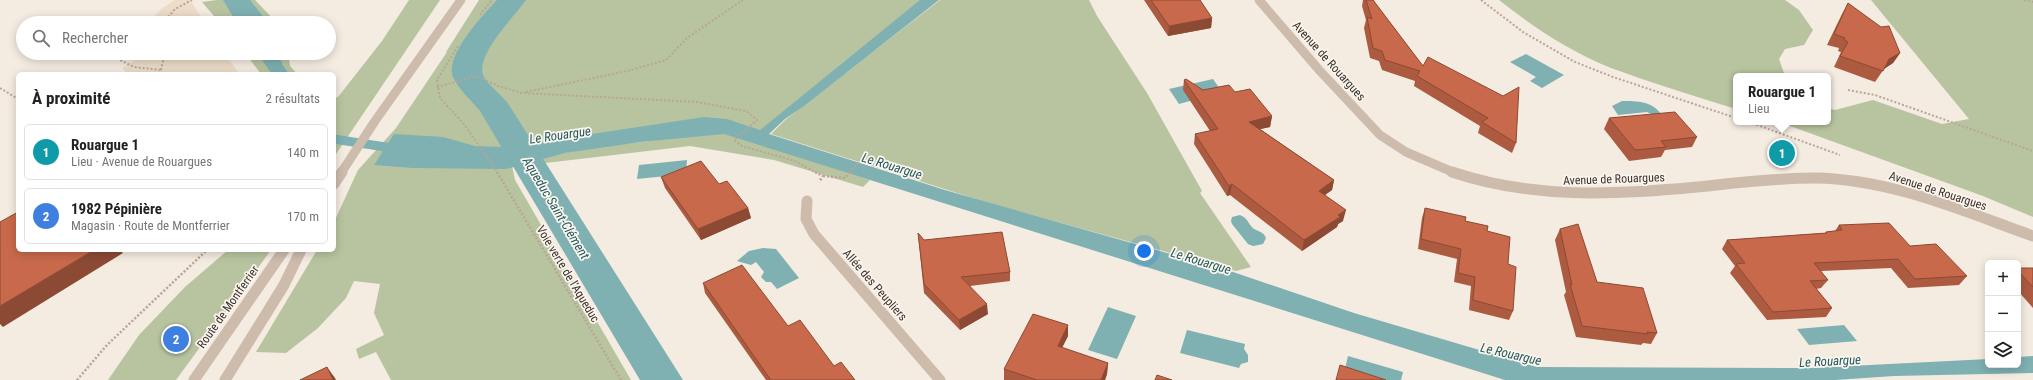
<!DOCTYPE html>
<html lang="fr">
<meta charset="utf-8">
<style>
body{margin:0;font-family:"Roboto Condensed",sans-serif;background:#f2f2f2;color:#222}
.controls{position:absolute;right:12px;bottom:12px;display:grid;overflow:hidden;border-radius:6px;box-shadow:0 2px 10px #0003}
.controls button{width:36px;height:36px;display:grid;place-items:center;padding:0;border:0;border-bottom:1px solid #e0e0e0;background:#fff;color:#222;font:20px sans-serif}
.you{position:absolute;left:1144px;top:251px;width:14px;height:14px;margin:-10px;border:3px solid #fff;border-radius:50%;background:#1a73e8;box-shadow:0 0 0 6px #1a73e833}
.badge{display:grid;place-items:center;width:26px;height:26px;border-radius:50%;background:#b45309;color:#fff;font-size:13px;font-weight:700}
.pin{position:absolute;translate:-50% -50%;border:2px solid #fff;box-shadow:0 1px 4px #0006}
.popup{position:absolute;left:1733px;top:73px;width:98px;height:52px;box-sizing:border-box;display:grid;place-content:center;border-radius:6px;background:#fff;filter:drop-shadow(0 1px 3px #0005);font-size:13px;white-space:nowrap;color:#767676}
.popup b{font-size:15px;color:#222}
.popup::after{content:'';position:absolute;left:50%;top:100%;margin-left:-8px;border:8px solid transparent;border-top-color:#fff}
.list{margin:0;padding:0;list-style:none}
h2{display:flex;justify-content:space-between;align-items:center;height:52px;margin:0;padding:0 16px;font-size:17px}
h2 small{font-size:13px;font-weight:400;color:#767676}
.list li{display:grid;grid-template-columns:26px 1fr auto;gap:12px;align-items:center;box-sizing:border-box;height:56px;margin:0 8px 8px;padding:0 8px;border:1px solid #e0e0e0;border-radius:6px}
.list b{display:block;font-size:15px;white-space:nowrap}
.list p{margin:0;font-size:13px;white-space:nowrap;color:#767676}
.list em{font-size:13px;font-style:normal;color:#767676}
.icon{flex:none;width:22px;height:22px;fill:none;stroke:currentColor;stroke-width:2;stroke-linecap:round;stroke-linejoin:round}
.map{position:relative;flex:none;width:2033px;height:380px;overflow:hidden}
.search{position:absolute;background:#fff;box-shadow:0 2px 10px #0003;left:16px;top:16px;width:320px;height:44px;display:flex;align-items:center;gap:10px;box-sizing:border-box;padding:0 14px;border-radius:22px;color:#767676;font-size:15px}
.panel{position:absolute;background:#fff;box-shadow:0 2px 10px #0003;left:16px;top:72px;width:320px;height:180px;border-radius:6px}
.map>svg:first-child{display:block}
</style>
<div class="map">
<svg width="2033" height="380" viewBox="0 0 2033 380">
<rect width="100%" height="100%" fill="#f4ebe1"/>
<path fill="#b8c4a0" d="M217,0H255L277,23H220L202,2Z
M409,0H440L334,157V98L338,97L382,41Z
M479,0H924L760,132L710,120L509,151L515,180L631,380H391L376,352L359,359L356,349L384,335L374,313L380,284L354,281L346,298L318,328L286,353L256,352L317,250H334V222L358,170L396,128L447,52H446Z
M940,0H1089L1097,16L1147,93L1202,191L1200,193L1251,267L1236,271L992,204L771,134L785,120Z
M1499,0H1785L1799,10L1813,30L1804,45L1785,49L1779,59L1785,76H1736V109C1694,96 1652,83 1611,68C1571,52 1533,27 1499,0Z
M1871,0H2033V217L1983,196L1779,122H1828V108L1835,110L1873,100L1942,124L1969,119Z
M245,53H288L290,66L297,74H261Z
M724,132L870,180L863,187L774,160L690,146L537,164L527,167L524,164L559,154L592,148Z
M541,165L677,380H648L521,171Z
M228,250H271L176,380H108L139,335L185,287Z"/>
<path fill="#ecdcc8" d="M175,0H190L205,23H151L152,19L161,9Z
M142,53H224L239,73L125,74V71L122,68L142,56Z"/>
<path fill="#7fb0b2" d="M223,0H250L268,23H237Z
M920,0H939L804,106L785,119L769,134L945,190L1227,270L1354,313L1537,367L1811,368L1988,359V365H2018V357L2033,356V373L1894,376L1835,380H1505L724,134L641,142L565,153L506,169L413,168L374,165L394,134L443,137L475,146L506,147L704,117L727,119L760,130Z
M257,53H279L282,64L289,74H272Z
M1526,54L1564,75L1542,88L1530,81L1536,77L1510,62Z
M1213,79L1222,92L1179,104L1169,89Z
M1622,101C1637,101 1652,101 1661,114L1653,115L1647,112L1618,115L1612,106Z
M687,160L686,174L637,179L639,165Z
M1240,215C1247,218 1247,221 1251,226C1255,232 1263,230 1266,238L1263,244L1253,246L1248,244L1232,224L1231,221L1232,217Z
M763,248L776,249L799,278L777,289L771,282H766L761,277L764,272L756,262L751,265L737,261L749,251Z
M1108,307L1136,316L1117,359L1088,350Z
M1844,325L1857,341L1809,345L1797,329Z
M1187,330L1245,344L1244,349L1248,355V362L1241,364L1239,368L1180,353Z
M1348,356L1403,372L1401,380H1353L1343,377Z"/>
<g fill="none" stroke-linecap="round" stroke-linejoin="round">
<path stroke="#7fb0b2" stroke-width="9" d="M334,139L398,149"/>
<path fill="#7fb0b2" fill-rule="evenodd" d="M497,0H526C515,16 473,57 484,77C490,87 502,95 509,105L683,380H640L480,111C471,100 459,90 453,77C444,56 483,15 497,0Z"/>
<path stroke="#b9a596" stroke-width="2" stroke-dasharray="2 2" stroke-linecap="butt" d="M1481,0L1523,32L1575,62L1613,77L1736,118
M2024,0L2033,2
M480,15L492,0
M163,23L175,9L192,0
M458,46L437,80L440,98L464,124L498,173
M106,53L134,67L162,70
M160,74L165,53
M437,87L477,76L498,86L522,93L697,102L746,111L757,120L734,140L742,146L795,161L817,173
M0,88L18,99
M1848,90L1875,95L2033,151
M526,92L627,71L666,60L687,38L743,0
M1749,122L1840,155
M849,173L863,157"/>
<path stroke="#b9a596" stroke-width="2.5" stroke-dasharray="2 2" stroke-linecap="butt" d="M497,172L621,380
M815,172L823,176L819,182
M823,176L845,178L850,172
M77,380L107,345L207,250"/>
<path stroke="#cdbbac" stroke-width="9" d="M1259,0L1320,71L1380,135L1406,152L1455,173
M341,173L375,121L461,0"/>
<path stroke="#cdbbac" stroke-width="11" d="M1452,172C1532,199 1614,195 1697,187C1736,183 1775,178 1815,178C1891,179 1963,211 2033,236
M334,184L342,172
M807,201L806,219L814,234L940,380
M194,380L284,250
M225,380L284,285L301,250"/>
</g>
<path fill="#ac5a40" d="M1144,0H1200L1212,18L1211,28L1168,36Z
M1363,0H1373L1423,66L1428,57L1516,143L1512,153L1478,133L1480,126L1414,86L1415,81L1382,70L1379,61L1370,58L1364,28L1366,20L1362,6Z
M1848,3L1900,53L1893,63L1884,69L1875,82L1834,67L1841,52L1838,51L1839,48L1827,45L1842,14Z
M1184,80L1203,90L1235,92L1272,116L1270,127L1260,129L1334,180L1332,190L1325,195L1343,221L1338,224L1337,227L1302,251L1230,195L1227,196L1194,144L1195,134L1210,131L1183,90Z
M1609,118L1697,137L1692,147L1665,150L1661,157L1629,161L1604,129Z
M661,177L719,184L748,208L751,218L701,240L665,188Z
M1425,208L1465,221L1487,231L1508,264L1513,311L1509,320L1469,310L1471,286L1454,282L1457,259L1418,249L1422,218Z
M1839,225L1910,246L1967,276L1959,285L1908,288L1891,268L1821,271L1828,280L1821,288L1816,289L1832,308L1826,317L1767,320L1730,273L1735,266L1722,249L1727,240L1825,233L1826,232L1835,231Z
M1560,229L1597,282L1657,333L1651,344L1643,343L1641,345L1576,337L1564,295L1566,292L1555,240Z
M918,233L924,240L1010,272V281L970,286L988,314L960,330L924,293Z
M2018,268H2033V308L2018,291Z
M703,283L788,326L834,366L855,380H766L705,293Z
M1068,325V336L1062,348L1108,363L1107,374L1105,380H1004V369Z"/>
<path fill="#8c4a34" d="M1212,18L1211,28L1168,36L1169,26Z
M1900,53L1893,63L1882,70L1889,59Z
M1272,116L1270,127L1247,132L1249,122Z
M1334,180L1332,190L1316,201L1319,191Z
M1232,184L1230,195L1227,196L1229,186Z
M748,208L751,218L701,240L698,229Z
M1346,210L1343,221L1338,224L1337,227L1302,251L1304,240L1338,215Z
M94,250H120L123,253L3,327L0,324V306Z
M987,304L988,314L960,330L959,320Z
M1068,325V336L1057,357L1058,346Z
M1108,363L1107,374L1105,380H1101Z
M327,367L335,378L336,380H333Z"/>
<path fill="#c8694b" stroke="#8c4a34" d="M1151,0H1200L1212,18L1169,26Z
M1366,0H1373L1423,66L1428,57L1503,96L1519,87L1516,143L1482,122L1488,118L1417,76L1420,71L1385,60L1382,51L1373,48L1367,17L1372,19Z
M1848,3L1881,27L1889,26L1900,53L1889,59L1883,71L1840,56L1848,42L1844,40L1845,38L1834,34Z
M1186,79L1203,90L1229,85L1235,92L1250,89L1272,116L1249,122L1334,180L1319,191L1346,210L1338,215L1340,217L1304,240L1232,184L1229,186L1195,134L1218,129L1184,80Z
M1675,112L1697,137L1661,141L1666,147L1635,150L1609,118Z
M701,161L719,184L727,181L748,208L698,229L661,177Z
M1425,208L1466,217L1465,221L1488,226L1487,231L1510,237L1508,264L1516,267L1513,311L1473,300L1475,277L1458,273L1461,249L1421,239Z
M18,212V250H94L0,306V222Z
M1889,223L1910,246L1936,244L1967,276L1915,279L1898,259L1814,263L1828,280L1810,281L1832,308L1773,312L1736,264L1745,263L1727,240L1827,233L1826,232L1842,230L1839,225Z
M1578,224L1597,282L1643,288L1657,333L1647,332L1648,334L1582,326L1570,284L1572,285L1560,229Z
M1002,232L1010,272L961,277L987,304L959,320L924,284L918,233L924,240Z
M742,265L788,326L800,320L834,366L841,362L855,380H769L770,379L703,283Z
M2018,268H2033V287L2018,271Z
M1033,314L1068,325L1058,346L1108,363L1101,380H1037L1004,369Z
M1340,365L1386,380H1336Z
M327,367L333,380H300Z
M1157,375L1172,380H1155Z"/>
<g text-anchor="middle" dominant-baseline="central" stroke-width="3.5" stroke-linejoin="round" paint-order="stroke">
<g font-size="12" fill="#3b302b" stroke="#fbf5ee">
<text transform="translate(1329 61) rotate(48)">Avenue de Rouargues</text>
<text transform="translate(1614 179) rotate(-2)">Avenue de Rouargues</text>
<text transform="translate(1938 191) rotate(18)">Avenue de Rouargues</text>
<text transform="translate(568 274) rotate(59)">Voie verte de l'Aqueduc</text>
<text transform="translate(875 285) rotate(49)">Allée des Peupliers</text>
<text transform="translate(228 307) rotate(-55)">Route de Montferrier</text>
</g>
<g font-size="13" font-style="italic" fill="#1f5a5e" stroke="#fbf5ee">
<text transform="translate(560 135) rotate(-8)">Le Rouargue</text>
<text transform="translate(892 166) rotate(17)">Le Rouargue</text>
<text transform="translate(556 208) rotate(59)">Aqueduc Saint-Clément</text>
<text transform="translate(1201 261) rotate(17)">Le Rouargue</text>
<text transform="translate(1511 354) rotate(13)">Le Rouargue</text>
<text transform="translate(1830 361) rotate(-3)">Le Rouargue</text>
</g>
</g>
</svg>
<div class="controls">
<button>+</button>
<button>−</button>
<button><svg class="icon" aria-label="layers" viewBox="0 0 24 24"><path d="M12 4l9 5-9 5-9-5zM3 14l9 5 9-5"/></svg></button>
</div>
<div class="you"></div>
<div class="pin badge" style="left:1782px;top:153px;background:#0f9aa8">1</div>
<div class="popup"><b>Rouargue 1</b>Lieu</div>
<div class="pin badge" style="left:176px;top:339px;background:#3f7fe0">2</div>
<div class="search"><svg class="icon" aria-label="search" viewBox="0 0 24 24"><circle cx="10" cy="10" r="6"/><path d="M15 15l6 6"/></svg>Rechercher</div>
<section class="panel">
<h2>À proximité<small>2 résultats</small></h2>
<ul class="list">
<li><span class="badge" style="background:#0f9aa8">1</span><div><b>Rouargue 1</b><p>Lieu · Avenue de Rouargues</p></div><em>140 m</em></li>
<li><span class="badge" style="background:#3f7fe0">2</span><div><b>1982 Pépinière</b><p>Magasin · Route de Montferrier</p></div><em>170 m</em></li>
</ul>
</section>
</div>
